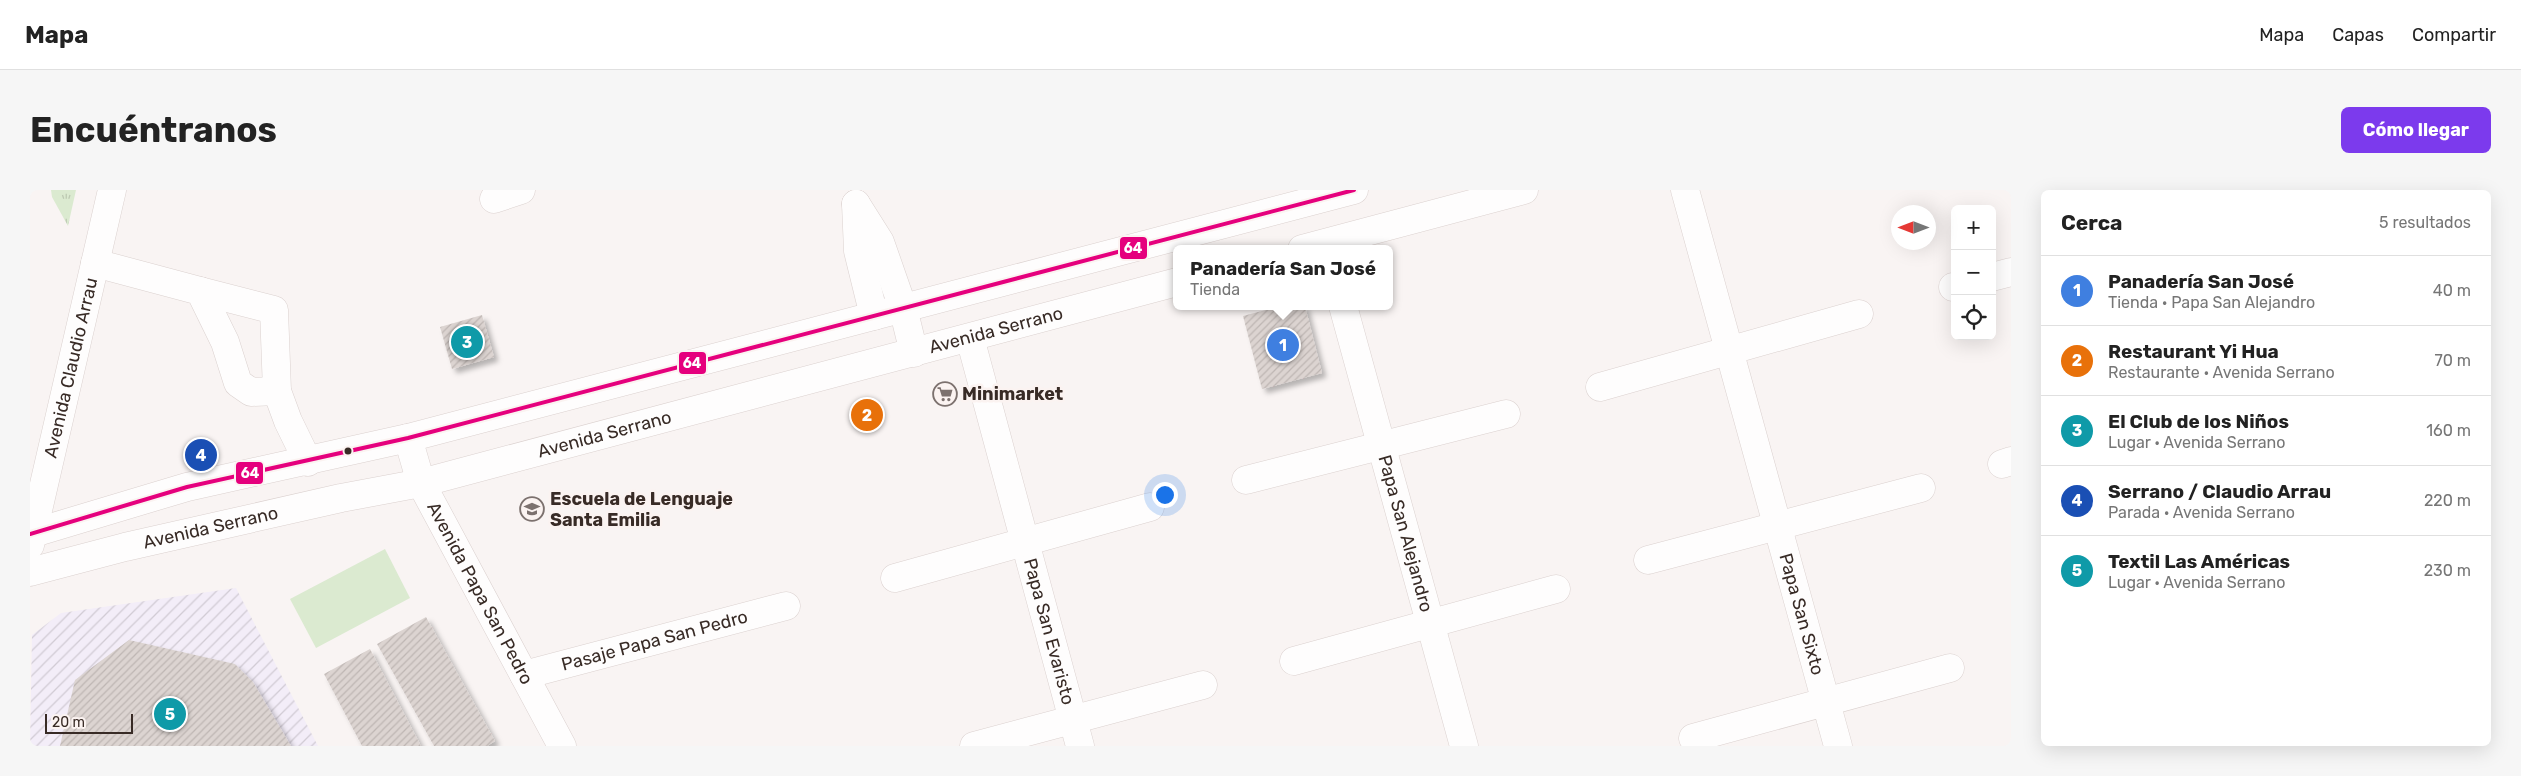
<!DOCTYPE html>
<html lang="es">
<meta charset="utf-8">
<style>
body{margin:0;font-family:Rubik,sans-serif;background:#f6f6f6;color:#222}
.controls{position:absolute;right:15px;top:15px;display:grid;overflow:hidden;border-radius:8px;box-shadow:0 5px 20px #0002}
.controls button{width:45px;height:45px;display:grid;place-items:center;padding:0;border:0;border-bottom:1px solid #e0e0e0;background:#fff;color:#222;font:25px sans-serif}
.compass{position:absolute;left:1861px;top:15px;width:45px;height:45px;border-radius:50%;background:#fff;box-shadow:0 5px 20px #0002;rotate:270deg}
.scale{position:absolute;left:15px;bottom:12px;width:88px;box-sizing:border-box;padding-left:5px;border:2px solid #382b26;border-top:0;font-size:14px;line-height:18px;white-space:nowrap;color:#382b26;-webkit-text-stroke:4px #fbf3f1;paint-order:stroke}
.you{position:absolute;left:1134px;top:304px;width:18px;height:18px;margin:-12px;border:4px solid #fff;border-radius:50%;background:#1a73e8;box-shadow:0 0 0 8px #1a73e833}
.badge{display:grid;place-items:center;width:32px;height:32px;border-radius:50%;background:#7c3aed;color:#fff;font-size:16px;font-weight:700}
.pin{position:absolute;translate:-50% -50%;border:2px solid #fff;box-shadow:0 1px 5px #0006}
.popup{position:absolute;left:1143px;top:55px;width:220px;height:65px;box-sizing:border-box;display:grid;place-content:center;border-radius:8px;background:#fff;filter:drop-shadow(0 1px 4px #0005);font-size:16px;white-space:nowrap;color:#767676}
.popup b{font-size:19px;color:#222}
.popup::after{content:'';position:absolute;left:50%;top:100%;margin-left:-10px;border:10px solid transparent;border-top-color:#fff}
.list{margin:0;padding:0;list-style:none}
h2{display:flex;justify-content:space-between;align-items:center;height:65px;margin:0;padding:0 20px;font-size:21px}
h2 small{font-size:16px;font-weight:400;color:#767676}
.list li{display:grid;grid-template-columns:32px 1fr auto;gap:15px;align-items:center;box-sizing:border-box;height:70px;padding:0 20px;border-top:1px solid #e0e0e0}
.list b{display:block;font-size:19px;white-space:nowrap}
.list p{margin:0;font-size:16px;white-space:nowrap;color:#767676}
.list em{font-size:16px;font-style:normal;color:#767676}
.icon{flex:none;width:28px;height:28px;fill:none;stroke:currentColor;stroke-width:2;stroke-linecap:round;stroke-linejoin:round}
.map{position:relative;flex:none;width:1981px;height:556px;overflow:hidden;border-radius:8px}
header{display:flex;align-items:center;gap:30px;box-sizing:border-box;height:70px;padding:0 25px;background:#fff;border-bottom:1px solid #e0e0e0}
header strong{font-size:24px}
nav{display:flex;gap:28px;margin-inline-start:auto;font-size:18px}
.intro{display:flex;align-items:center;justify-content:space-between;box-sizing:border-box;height:120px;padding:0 30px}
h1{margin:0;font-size:35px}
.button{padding:12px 22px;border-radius:8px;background:#7c3aed;color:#fff;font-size:18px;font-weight:700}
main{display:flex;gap:30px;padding:0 30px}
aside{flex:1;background:#fff;border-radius:8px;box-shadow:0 5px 20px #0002}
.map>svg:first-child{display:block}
</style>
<header>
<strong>Mapa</strong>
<nav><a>Mapa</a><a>Capas</a><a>Compartir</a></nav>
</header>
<div class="intro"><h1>Encuéntranos</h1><a class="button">Cómo llegar</a></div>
<main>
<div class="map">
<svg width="1981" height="556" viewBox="0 0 1981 556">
<defs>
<pattern id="industrial-furrows" width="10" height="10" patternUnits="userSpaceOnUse" patternTransform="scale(1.25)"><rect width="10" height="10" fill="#f3edf8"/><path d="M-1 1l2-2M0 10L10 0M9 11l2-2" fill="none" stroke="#d1cbd4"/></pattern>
<pattern id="grass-tufts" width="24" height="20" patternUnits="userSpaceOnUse" patternTransform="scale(1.25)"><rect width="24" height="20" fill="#dbead0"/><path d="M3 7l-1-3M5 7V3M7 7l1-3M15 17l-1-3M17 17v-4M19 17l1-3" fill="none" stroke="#bdc9b2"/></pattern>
<pattern id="building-hatch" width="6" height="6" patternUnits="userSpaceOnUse" patternTransform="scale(1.25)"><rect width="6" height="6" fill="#dcd4d1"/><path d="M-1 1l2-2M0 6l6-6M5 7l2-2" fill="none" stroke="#beb6b3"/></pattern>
<filter id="shadow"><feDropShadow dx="4.5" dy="4.5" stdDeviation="2.5" flood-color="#0004"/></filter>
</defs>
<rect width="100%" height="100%" fill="#f9f4f3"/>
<path fill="url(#industrial-furrows)" d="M206,398L288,556H0L2,445L31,423Z"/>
<path fill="url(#grass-tufts)" d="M21,0H46L38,36L22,7Z"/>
<path fill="#dbead0" d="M355,359L380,408L286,458L260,409Z"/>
<path fill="url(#building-hatch)" filter="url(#shadow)" d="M1251,116H1275L1292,183L1232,199L1213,126Z
M452,125L464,167L422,179L410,137Z
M396,427L465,551L457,556H404L347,454Z
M99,450L205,474L223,492L261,556H30L45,490Z
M340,459L391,556H332L294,484Z"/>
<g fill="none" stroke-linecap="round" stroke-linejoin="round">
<g stroke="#dbd1cf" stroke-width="29">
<g id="minor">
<path id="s1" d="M1655,0L1808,556"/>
<path d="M464,9L491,0"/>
<path d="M826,14L850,52L873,118L884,163"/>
<path d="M826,14L828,61L844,126"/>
<path d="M1272,59L1494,0"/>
<path d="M65,73L170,101L195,152L208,193L221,202L247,201"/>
<path d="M1962,87L1981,82"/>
<path d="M1923,97H1925"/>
<path d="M170,101L244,120L247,201L258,231L278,272"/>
<path id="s2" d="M1313,116L1434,556"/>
<path id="s3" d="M940,148L1050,556"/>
<path d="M1570,197L1829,124"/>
<path id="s4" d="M378,248L391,293L532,556"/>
<path d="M1972,274L1981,271"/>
<path d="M1216,290L1476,224"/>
<path d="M0,344L157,297L378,248L1324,0"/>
<path id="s5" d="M0,355L82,0"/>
<path d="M1618,370L1891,298"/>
<path id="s6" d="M0,382L95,357L311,308L391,293L1147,92"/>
<path d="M865,388L1120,317"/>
<path d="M1264,471L1526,399"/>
<path id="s7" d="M494,485L756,416"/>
<path d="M1663,548L1920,478"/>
<path d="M944,556L1173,495"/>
</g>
</g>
<use href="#minor" stroke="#fefdfd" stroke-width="28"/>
<g stroke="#fbf3f1" stroke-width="8">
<path id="bus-1" d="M0,344L157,297L378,248L1324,0"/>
</g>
<use href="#bus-1" stroke="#e5007d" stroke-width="4"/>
</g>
<defs>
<g id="supermarket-ring" transform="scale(1.25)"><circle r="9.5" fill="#fbf3f1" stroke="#7c716e" stroke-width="1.5"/><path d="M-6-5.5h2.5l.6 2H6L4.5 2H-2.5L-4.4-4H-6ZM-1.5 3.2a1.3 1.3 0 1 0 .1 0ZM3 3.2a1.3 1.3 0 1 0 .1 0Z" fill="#7c716e"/></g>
<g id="school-ring" transform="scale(1.25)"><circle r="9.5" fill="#fbf3f1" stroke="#7c716e" stroke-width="1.5"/><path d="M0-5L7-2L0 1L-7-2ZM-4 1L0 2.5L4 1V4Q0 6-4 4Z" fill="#7c716e"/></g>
</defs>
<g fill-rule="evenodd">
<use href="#supermarket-ring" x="915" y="204"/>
<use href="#school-ring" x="502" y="319"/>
</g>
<circle fill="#382b26" stroke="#fbf3f1" stroke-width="2" cx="318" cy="261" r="4.5"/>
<g text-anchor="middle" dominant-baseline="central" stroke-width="5" stroke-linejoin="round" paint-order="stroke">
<g font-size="18" fill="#382b26" stroke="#fbf3f1">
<text stroke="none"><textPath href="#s6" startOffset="996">Avenida Serrano</textPath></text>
<text stroke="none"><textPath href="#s5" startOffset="182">Avenida Claudio Arrau</textPath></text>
<text stroke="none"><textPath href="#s6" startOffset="591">Avenida Serrano</textPath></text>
<text stroke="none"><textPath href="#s6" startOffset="186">Avenida Serrano</textPath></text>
<text stroke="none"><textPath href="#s2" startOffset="236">Papa San Alejandro</textPath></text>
<text stroke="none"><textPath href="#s4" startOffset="172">Avenida Papa San Pedro</textPath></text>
<text stroke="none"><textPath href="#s1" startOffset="440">Papa San Sixto</textPath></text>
<text stroke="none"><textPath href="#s3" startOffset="304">Papa San Evaristo</textPath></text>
<text stroke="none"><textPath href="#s7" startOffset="135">Pasaje Papa San Pedro</textPath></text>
</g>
<g font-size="18" font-weight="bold" fill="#382b26" stroke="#fbf3f1" text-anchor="start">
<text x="932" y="204">Minimarket</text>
<text x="520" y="309">Escuela de Lenguaje<tspan x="520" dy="21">Santa Emilia</tspan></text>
</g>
</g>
<g stroke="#fbf3f1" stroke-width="2">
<rect x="1089" y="46" width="29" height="24" rx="5" fill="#e5007d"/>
<rect x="648" y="161" width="29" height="24" rx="5" fill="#e5007d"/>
<rect x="205" y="271" width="29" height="24" rx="5" fill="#e5007d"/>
</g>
<g font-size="14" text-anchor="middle" font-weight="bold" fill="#fff">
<text x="1103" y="63">64</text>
<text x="662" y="178">64</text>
<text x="220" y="288">64</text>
</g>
</svg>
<div class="controls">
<button>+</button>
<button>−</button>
<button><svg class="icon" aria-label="locate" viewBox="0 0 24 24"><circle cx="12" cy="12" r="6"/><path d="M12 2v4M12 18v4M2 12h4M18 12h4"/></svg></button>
</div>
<svg class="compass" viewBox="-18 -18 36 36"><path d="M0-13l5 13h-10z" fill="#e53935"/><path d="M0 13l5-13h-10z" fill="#767676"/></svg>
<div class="scale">20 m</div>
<div class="you"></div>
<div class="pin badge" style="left:1253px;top:155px;background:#3f7fe0">1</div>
<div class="popup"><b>Panadería San José</b>Tienda</div>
<div class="pin badge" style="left:837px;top:225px;background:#e8710a">2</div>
<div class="pin badge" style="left:437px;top:152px;background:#0f9aa8">3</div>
<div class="pin badge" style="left:171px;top:265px;background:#1a4fb4">4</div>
<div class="pin badge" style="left:140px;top:524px;background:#0f9aa8">5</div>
</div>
<aside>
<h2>Cerca<small>5 resultados</small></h2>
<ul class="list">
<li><span class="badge" style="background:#3f7fe0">1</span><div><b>Panadería San José</b><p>Tienda · Papa San Alejandro</p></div><em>40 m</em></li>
<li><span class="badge" style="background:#e8710a">2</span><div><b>Restaurant Yi Hua</b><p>Restaurante · Avenida Serrano</p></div><em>70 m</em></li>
<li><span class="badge" style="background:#0f9aa8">3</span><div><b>El Club de los Niños</b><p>Lugar · Avenida Serrano</p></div><em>160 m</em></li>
<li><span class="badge" style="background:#1a4fb4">4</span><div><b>Serrano / Claudio Arrau</b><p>Parada · Avenida Serrano</p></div><em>220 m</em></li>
<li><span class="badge" style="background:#0f9aa8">5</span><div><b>Textil Las Américas</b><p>Lugar · Avenida Serrano</p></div><em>230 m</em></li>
</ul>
</aside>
</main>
